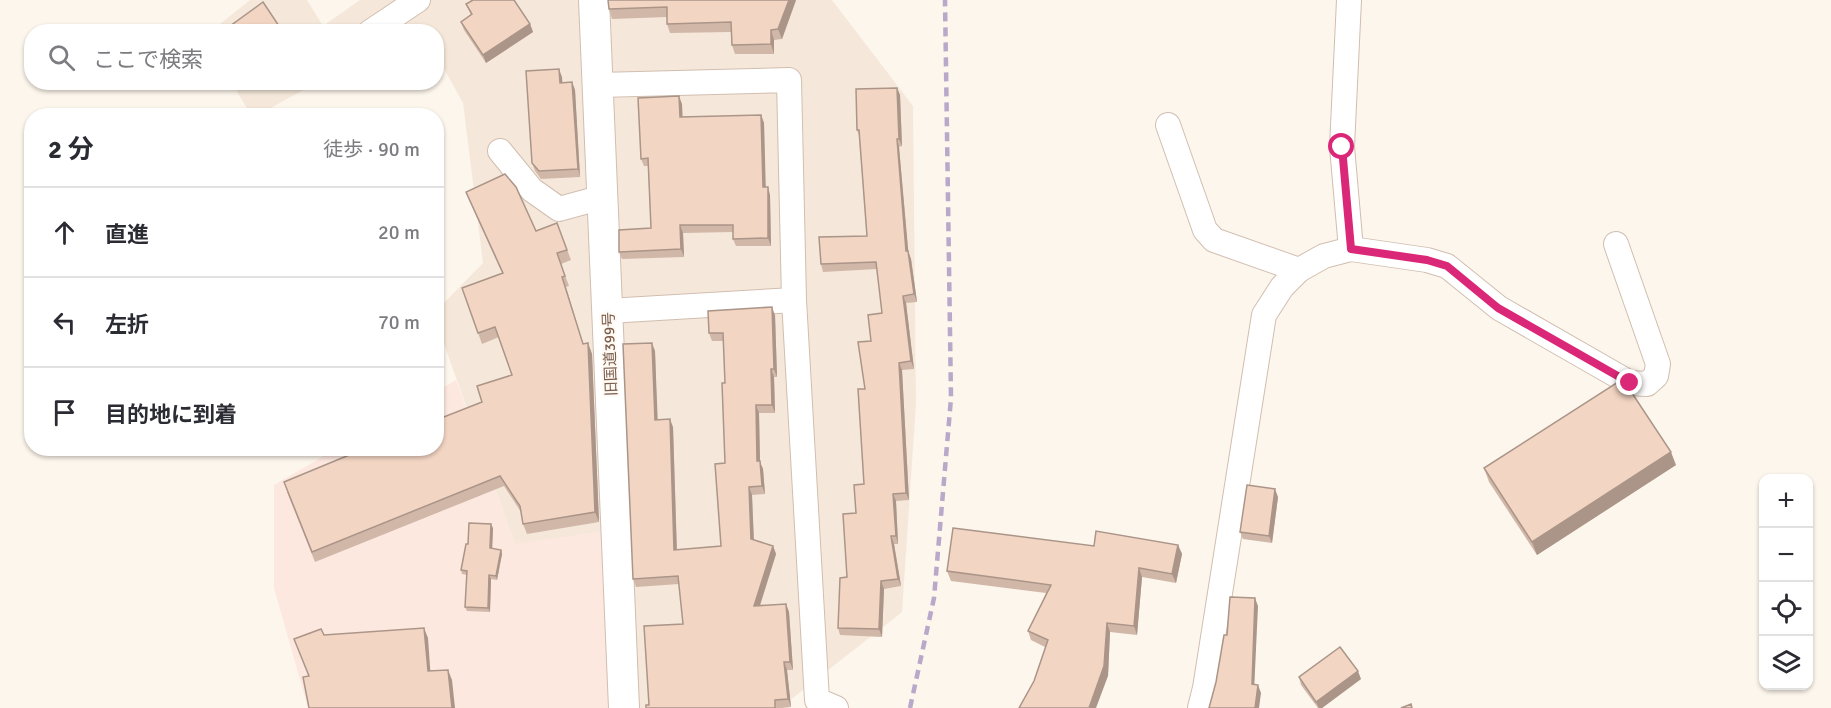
<!DOCTYPE html>
<html lang="ja">
<meta charset="utf-8">
<style>
:root{--surface:#fff;--page:#f7f7f7;--text:#2b2b33;--muted:#7c7c81;--line:#e1e1e2}
body{margin:0;font-family:Signika,"Noto Sans JP",sans-serif;background:var(--page);color:var(--text)}
.controls{position:absolute;right:18px;bottom:18px;display:grid;overflow:hidden;border-radius:12px;box-shadow:0 2px 4px #0004}
.controls button{width:54px;height:54px;display:grid;place-items:center;padding:0;border:0;border-bottom:2px solid var(--line);background:var(--surface);color:var(--text);font:30px sans-serif}
.stop{position:absolute;width:18px;height:18px;margin:-14px;border:4px solid #db2777;border-radius:50%;background:#fff}
.stop.end{background:#db2777;border-color:#fff;box-shadow:0 2px 6px #0008}
.list{margin:0;padding:0;list-style:none}
h2{display:flex;justify-content:space-between;align-items:center;height:78px;margin:0;padding:0 24px;font-size:26px}
h2 small{font-size:20px;font-weight:400;color:var(--muted)}
.list li{display:grid;grid-template-columns:39px 1fr auto;gap:18px;align-items:center;box-sizing:border-box;height:90px;padding:0 24px;border-top:2px solid var(--line)}
.list b{display:block;font-size:22px;white-space:nowrap}
.list em{font-size:20px;font-style:normal;color:var(--muted)}
.icon{flex:none;width:33px;height:33px;fill:none;stroke:currentColor;stroke-width:2;stroke-linecap:round;stroke-linejoin:round}
.map{position:relative;flex:none;width:1831px;height:708px;overflow:hidden}
.search{position:absolute;background:var(--surface);box-shadow:0 2px 4px #0004;left:24px;top:24px;width:420px;height:66px;display:flex;align-items:center;gap:15px;box-sizing:border-box;padding:0 21px;border-radius:24px;color:var(--muted);font-size:22px}
.panel{position:absolute;background:var(--surface);box-shadow:0 2px 4px #0004;left:24px;top:108px;width:420px;height:348px;border-radius:24px}
.map>svg:first-child{display:block}
.residential{fill:#f5e8da}
.commercial{fill:#fde8e0}
.lines{fill:none;stroke-linecap:round;stroke-linejoin:round}
.minor-casing{stroke:#d1beb0;stroke-width:26}
.tertiary-casing{stroke:#d1beb0;stroke-width:32}
.minor{stroke:#fff;stroke-width:24}
.tertiary{stroke:#fff;stroke-width:30}
.rail{stroke:#b9a8c9;stroke-width:4.5;stroke-dasharray:9 6;stroke-linecap:butt}
.wall{fill:#d1b7a8}
.shaded-wall{fill:#aa9588}
.building{fill:#f3d5c3;stroke:#aa9588;stroke-width:1.5}
.route{stroke:#db2777;stroke-width:8}
.labels{text-anchor:middle;dominant-baseline:central;stroke-width:4.5;stroke-linejoin:round;paint-order:stroke}
.street-label{font-size:15px;fill:#7a5c4d;stroke:#fffaf3}
</style>
<div class="map">
<svg width="1831" height="708" viewBox="0 0 1831 708">
<rect width="100%" height="100%" fill="#fdf6ec"/>
<g class="residential">
<path d="M 250,0 L 307,0 L 323,26 L 360,0 L 832,0 L 913,106 L 916,403 L 902,612 L 780,708 L 637,708 L 599,532 L 515,545 L 437,324 L 437,310 L 483,263 L 463,103 L 437,56 L 436,32 L 423,31 L 420,26 L 409,32 L 210,32 Z"/>
<path d="M 232,83 L 316,83 L 256,116 L 251,115 Z"/>
</g>
<path class="commercial" d="M 456,380 L 515,544 L 599,532 L 634,657 L 637,708 L 308,708 L 274,588 L 274,485 L 336,449 L 436,448 L 437,391 Z"/>
<g class="lines">
<defs>
<g id="minor">
<path d="M 1349,0 L 1342,147 L 1351,249"/>
<path d="M 370,32 L 418,0"/>
<path d="M 599,85 L 789,80 L 794,300 L 817,700 L 836,708"/>
<path d="M 1168,125 L 1205,230 L 1214,240 L 1299,270"/>
<path d="M 500,151 L 532,190 L 559,209 L 603,197"/>
<path d="M 608,311 L 794,300"/>
<path d="M 1200,708 L 1205,688 L 1264,315 L 1282,287 L 1299,270 L 1324,256 L 1351,249 L 1427,260 L 1447,266 L 1499,308 L 1630,383 L 1647,384 L 1656,376 L 1658,364 L 1616,244"/>
</g>
<path id="tertiary" d="M 594,0 L 624,708"/>
</defs>
<use href="#minor" class="minor-casing"/>
<use href="#tertiary" class="tertiary-casing"/>
<use href="#minor" class="minor"/>
<use href="#tertiary" class="tertiary"/>
<path class="rail" d="M 910,708 L 934,598 L 951,398 L 945,0"/>
</g>
<g class="wall">
<path d="M 796,0 L 782,39 L 774,40 L 774,54 L 735,54 L 732,45 L 731,32 L 670,33 L 667,24 L 667,17 L 612,19 L 609,9 Z"/>
<path d="M 466,4 L 530,24 L 533,32 L 486,63 L 464,30 L 461,22 L 471,15 Z"/>
<path d="M 562,77 L 562,83 L 572,82 L 575,90 L 580,177 L 541,179 L 535,171 L 532,163 Z"/>
<path d="M 897,88 L 900,95 L 902,146 L 899,147 L 908,251 L 911,259 L 917,302 L 906,303 L 914,369 L 902,370 L 909,500 L 896,501 L 898,544 L 894,544 L 901,586 L 884,589 L 882,637 L 840,635 L 838,628 L 847,577 L 856,513 L 864,484 L 865,389 L 871,341 L 882,313 L 877,269 L 823,272 L 821,264 L 867,236 L 859,135 L 857,130 Z"/>
<path d="M 682,104 L 682,117 L 761,115 L 764,123 L 765,187 L 770,195 L 771,246 L 736,246 L 733,239 L 733,232 L 683,233 L 684,257 L 622,259 L 619,252 L 651,228 L 648,166 L 644,166 L 641,159 Z"/>
<path d="M 466,192 L 536,231 L 557,223 L 571,260 L 561,264 L 569,286 L 566,287 L 583,344 L 588,343 L 592,354 L 599,522 L 527,534 L 523,524 L 521,512 L 504,486 L 315,562 L 287,492 L 482,402 L 512,375 L 499,337 L 482,344 L 462,288 L 502,273 L 470,202 Z"/>
<path d="M 775,315 L 777,377 L 774,377 L 775,413 L 759,413 L 760,462 L 763,469 L 765,494 L 752,495 L 754,540 L 773,546 L 776,554 L 760,606 L 786,604 L 789,612 L 793,670 L 787,670 L 791,707 L 782,708 L 646,708 L 649,705 L 683,624 L 679,584 L 636,587 L 633,579 L 655,351 L 657,420 L 673,427 L 677,550 L 721,546 L 725,463 L 725,383 L 723,341 L 712,341 L 709,333 Z"/>
<path d="M 1676,465 L 1537,555 L 1489,482 L 1484,468 Z"/>
<path d="M 1278,497 L 1272,543 L 1243,539 L 1240,532 Z"/>
<path d="M 493,528 L 492,549 L 501,550 L 502,554 L 497,580 L 491,579 L 490,612 L 467,611 L 465,607 L 467,575 L 462,574 L 461,570 L 468,544 Z"/>
<path d="M 1178,545 L 1182,554 L 1176,583 L 1142,577 L 1137,635 L 1110,632 L 1108,676 L 1034,681 L 1045,647 L 1031,640 L 1028,631 L 1046,593 L 951,581 L 947,571 L 1094,546 Z"/>
<path d="M 1299,677 L 1361,679 L 1322,708 L 1318,708 L 1301,685 Z"/>
</g>
<g class="shaded-wall">
<path d="M 789,0 L 796,0 L 782,39 L 778,29 Z"/>
<path d="M 530,24 L 533,32 L 486,63 L 483,55 Z"/>
<path d="M 771,30 L 774,40 L 774,54 L 771,44 Z"/>
<path d="M 559,69 L 562,77 L 563,91 L 560,83 Z"/>
<path d="M 263,82 L 272,82 L 265,88 Z"/>
<path d="M 572,82 L 575,90 L 580,177 L 578,169 Z"/>
<path d="M 897,88 L 900,95 L 902,146 L 899,139 Z"/>
<path d="M 679,96 L 682,104 L 683,125 L 680,117 Z"/>
<path d="M 761,115 L 764,123 L 766,195 L 763,187 Z"/>
<path d="M 897,139 L 899,147 L 909,259 L 906,251 Z"/>
<path d="M 768,187 L 770,195 L 771,246 L 768,238 Z"/>
<path d="M 680,225 L 683,233 L 684,257 L 681,249 Z"/>
<path d="M 908,251 L 911,259 L 917,302 L 914,294 Z"/>
<path d="M 903,296 L 906,303 L 914,369 L 911,361 Z"/>
<path d="M 772,307 L 775,315 L 777,377 L 774,369 Z"/>
<path d="M 588,343 L 592,354 L 599,522 L 595,512 Z"/>
<path d="M 652,343 L 655,351 L 658,428 L 655,420 Z"/>
<path d="M 899,363 L 902,370 L 909,500 L 906,493 Z"/>
<path d="M 771,369 L 774,377 L 775,413 L 772,405 Z"/>
<path d="M 756,405 L 759,413 L 760,462 L 763,469 L 765,494 L 762,486 L 757,461 Z"/>
<path d="M 670,419 L 673,427 L 677,558 L 674,550 Z"/>
<path d="M 1671,452 L 1676,465 L 1537,555 L 1532,542 Z"/>
<path d="M 749,487 L 752,495 L 754,547 L 751,539 Z"/>
<path d="M 1275,489 L 1278,497 L 1272,543 L 1269,536 Z"/>
<path d="M 893,494 L 896,501 L 898,544 L 896,536 Z"/>
<path d="M 491,524 L 493,528 L 492,552 L 490,548 Z"/>
<path d="M 891,536 L 894,544 L 901,586 L 898,579 Z"/>
<path d="M 1178,545 L 1182,554 L 1176,583 L 1172,574 Z"/>
<path d="M 773,546 L 776,554 L 757,614 L 754,606 Z"/>
<path d="M 501,550 L 502,554 L 497,580 L 496,576 Z"/>
<path d="M 1139,568 L 1142,577 L 1137,635 L 1134,626 Z"/>
<path d="M 489,575 L 491,579 L 490,612 L 488,608 Z"/>
<path d="M 881,581 L 884,589 L 882,637 L 879,629 Z"/>
<path d="M 1255,598 L 1258,606 L 1254,692 L 1252,684 Z"/>
<path d="M 786,604 L 789,612 L 793,670 L 790,662 Z"/>
<path d="M 1107,623 L 1110,632 L 1108,676 L 1096,708 L 1089,708 Z"/>
<path d="M 424,628 L 428,638 L 431,681 L 428,671 Z"/>
<path d="M 784,662 L 787,670 L 791,707 L 788,699 Z"/>
<path d="M 448,670 L 452,680 L 455,708 L 452,708 Z"/>
<path d="M 1358,671 L 1361,679 L 1322,708 L 1319,708 L 1316,702 Z"/>
<path d="M 1258,685 L 1261,693 L 1259,708 L 1255,708 Z"/>
</g>
<g class="building">
<path d="M 473,0 L 514,0 L 530,24 L 483,55 L 461,22 L 472,14 L 466,4 Z"/>
<path d="M 608,0 L 789,0 L 778,29 L 771,30 L 771,44 L 732,45 L 731,22 L 667,24 L 667,7 L 609,9 Z"/>
<path d="M 263,2 L 283,32 L 228,32 L 226,29 Z"/>
<path d="M 559,69 L 560,83 L 572,82 L 578,169 L 539,171 L 532,163 L 526,71 Z"/>
<path d="M 897,88 L 899,139 L 897,139 L 906,251 L 908,251 L 914,294 L 903,296 L 911,361 L 899,363 L 906,493 L 893,494 L 896,536 L 891,536 L 898,579 L 881,581 L 879,629 L 838,628 L 840,578 L 847,577 L 843,514 L 856,513 L 854,485 L 864,484 L 858,389 L 865,389 L 858,342 L 871,341 L 868,315 L 882,313 L 876,262 L 821,264 L 819,237 L 867,236 L 859,130 L 857,130 L 856,89 Z"/>
<path d="M 679,96 L 680,117 L 761,115 L 763,187 L 768,187 L 768,238 L 733,239 L 733,225 L 680,225 L 681,249 L 619,252 L 619,230 L 651,228 L 648,158 L 641,159 L 638,98 Z"/>
<path d="M 505,174 L 516,187 L 536,231 L 557,223 L 567,250 L 557,253 L 565,276 L 562,277 L 583,344 L 588,343 L 595,512 L 523,524 L 520,506 L 500,476 L 312,552 L 284,482 L 366,448 L 436,448 L 436,420 L 482,402 L 477,386 L 512,375 L 495,327 L 478,333 L 462,288 L 503,273 L 466,192 Z"/>
<path d="M 772,307 L 774,369 L 771,369 L 772,405 L 756,405 L 757,461 L 760,461 L 762,486 L 749,487 L 751,539 L 773,546 L 754,606 L 786,604 L 790,662 L 784,662 L 788,699 L 775,700 L 775,708 L 646,708 L 646,705 L 649,705 L 644,626 L 683,624 L 678,576 L 633,579 L 623,344 L 652,343 L 655,420 L 670,419 L 674,550 L 721,546 L 715,464 L 725,463 L 722,383 L 725,383 L 723,333 L 709,333 L 708,311 Z"/>
<path d="M 1618,382 L 1626,384 L 1671,452 L 1532,542 L 1484,468 Z"/>
<path d="M 1247,485 L 1275,489 L 1269,536 L 1240,532 Z"/>
<path d="M 469,523 L 491,524 L 490,548 L 501,550 L 496,576 L 489,575 L 488,608 L 465,607 L 467,571 L 461,570 L 466,544 L 468,544 Z"/>
<path d="M 953,528 L 1094,546 L 1096,531 L 1178,545 L 1172,574 L 1139,568 L 1134,626 L 1107,623 L 1104,666 L 1089,708 L 1019,708 L 1034,681 L 1048,640 L 1028,631 L 1051,585 L 947,571 Z"/>
<path d="M 1230,597 L 1255,598 L 1252,684 L 1258,685 L 1255,708 L 1209,708 L 1216,682 L 1224,635 L 1227,635 Z"/>
<path d="M 424,628 L 428,671 L 448,670 L 452,708 L 309,708 L 303,677 L 309,676 L 294,639 L 321,629 L 324,635 Z"/>
<path d="M 1340,647 L 1358,671 L 1316,702 L 1299,677 Z"/>
<path d="M 1411,704 L 1412,708 L 1401,708 Z"/>
</g>
<g class="lines">
<path class="route" d="M 1342,147 L 1351,249 L 1427,260 L 1447,266 L 1498,308 L 1630,383"/>
</g>
<g class="labels">
<g class="street-label">
<text transform="translate(610 354) rotate(-92)">旧国道399号</text>
</g>
</g>
</svg>
<div class="controls">
<button>+</button>
<button>−</button>
<button><svg class="icon" aria-label="locate" viewBox="0 0 24 24"><circle cx="12" cy="12" r="6"/><path d="M12 2v4M12 18v4M2 12h4M18 12h4"/></svg></button>
<button><svg class="icon" aria-label="layers" viewBox="0 0 24 24"><path d="M12 4l9 5-9 5-9-5zM3 14l9 5 9-5"/></svg></button>
</div>
<div class="stop" style="left:1342px;top:147px"></div>
<div class="stop end" style="left:1630px;top:383px"></div>
<div class="search"><svg class="icon" aria-label="search" viewBox="0 0 24 24"><circle cx="10" cy="10" r="6"/><path d="M15 15l6 6"/></svg>ここで検索</div>
<section class="panel">
<h2>2 分<small>徒歩 · 90 m</small></h2>
<ul class="list">
<li><svg class="icon" aria-label="ahead" viewBox="0 0 24 24"><path d="M12 20V5M6 11l6-6 6 6"/></svg><div><b>直進</b></div><em>20 m</em></li>
<li><svg class="icon" aria-label="left" viewBox="0 0 24 24"><path d="M17 20v-9H6M10 6l-5 5 5 5"/></svg><div><b>左折</b></div><em>70 m</em></li>
<li><svg class="icon" aria-label="arrive" viewBox="0 0 24 24"><path d="M6 21V4h12l-3 4 3 4H6"/></svg><div><b>目的地に到着</b></div></li>
</ul>
</section>
</div>
